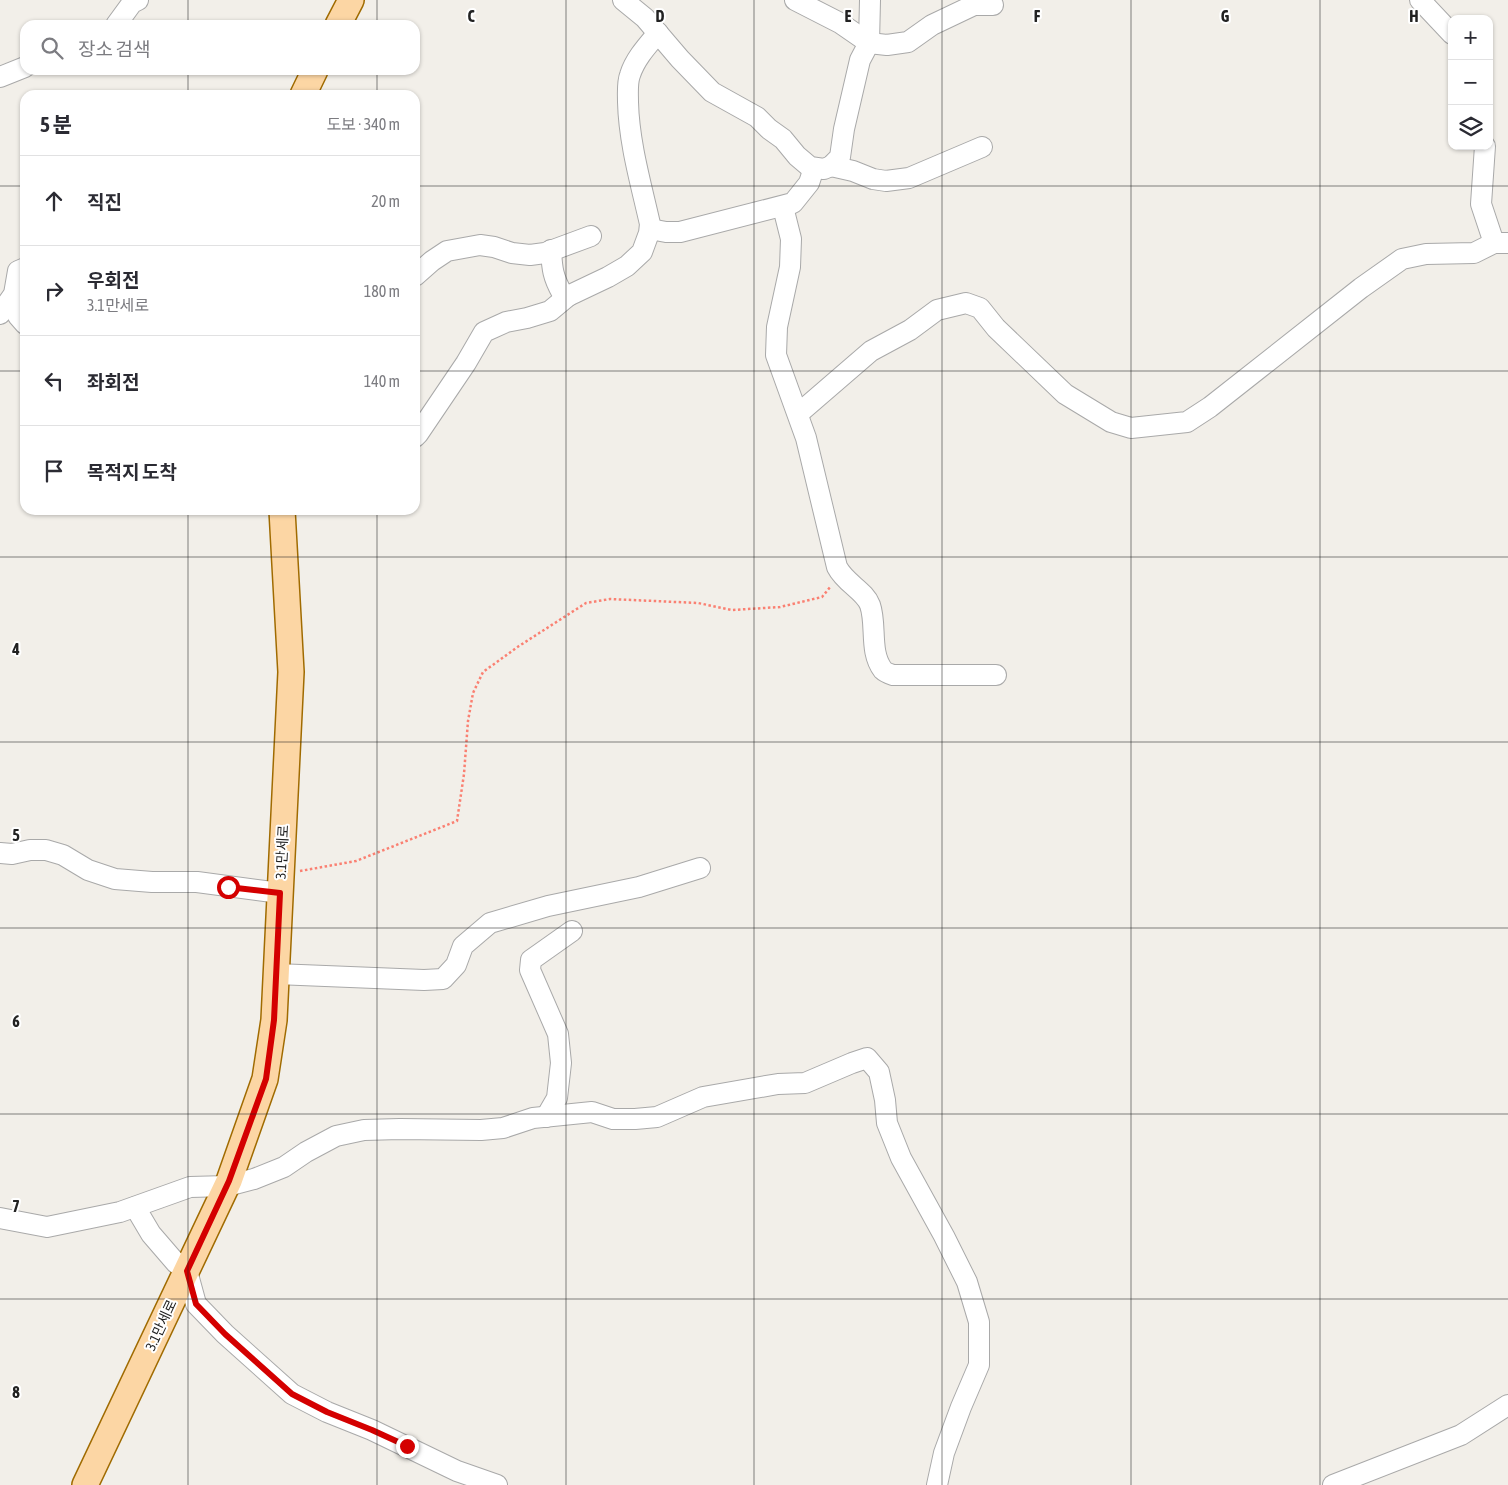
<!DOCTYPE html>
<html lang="ko">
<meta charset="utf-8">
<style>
:root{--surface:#fff;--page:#f7f7f7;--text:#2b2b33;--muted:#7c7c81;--line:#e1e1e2}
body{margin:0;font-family:"Asap Condensed","Noto Sans KR",sans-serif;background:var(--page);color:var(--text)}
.controls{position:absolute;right:15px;top:15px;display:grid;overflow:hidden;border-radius:10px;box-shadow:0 1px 4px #0004}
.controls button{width:45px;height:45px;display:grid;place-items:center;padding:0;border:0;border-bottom:1px solid var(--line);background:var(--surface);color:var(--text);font:25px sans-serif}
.stop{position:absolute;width:15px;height:15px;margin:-11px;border:4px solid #d40000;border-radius:50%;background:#fff}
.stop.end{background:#d40000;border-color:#fff;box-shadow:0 1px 5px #0008}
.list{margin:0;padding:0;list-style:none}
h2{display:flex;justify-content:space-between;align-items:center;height:65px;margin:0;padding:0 20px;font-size:21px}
h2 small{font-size:16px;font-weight:400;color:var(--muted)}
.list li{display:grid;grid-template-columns:32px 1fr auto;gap:15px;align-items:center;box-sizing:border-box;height:90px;padding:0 20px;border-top:1px solid var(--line)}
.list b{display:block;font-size:19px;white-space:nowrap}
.list p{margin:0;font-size:16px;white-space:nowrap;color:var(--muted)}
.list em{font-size:16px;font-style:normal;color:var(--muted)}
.icon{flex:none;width:28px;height:28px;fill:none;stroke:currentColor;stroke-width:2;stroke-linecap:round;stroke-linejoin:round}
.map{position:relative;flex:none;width:1508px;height:1485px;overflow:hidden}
.search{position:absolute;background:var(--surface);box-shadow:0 1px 4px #0004;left:20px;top:20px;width:400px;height:55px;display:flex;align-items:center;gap:12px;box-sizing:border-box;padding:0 18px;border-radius:15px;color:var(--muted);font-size:19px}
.panel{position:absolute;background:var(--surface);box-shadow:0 1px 4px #0004;left:20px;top:90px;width:400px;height:425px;border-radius:15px}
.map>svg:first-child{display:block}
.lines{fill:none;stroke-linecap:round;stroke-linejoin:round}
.minor-casing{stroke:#a9a9a9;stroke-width:22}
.major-casing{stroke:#a06b00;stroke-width:28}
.path{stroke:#fa8072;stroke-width:2.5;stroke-dasharray:2.5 2.5;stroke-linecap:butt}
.minor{stroke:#fff;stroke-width:20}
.major{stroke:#fcd6a4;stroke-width:25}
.route{stroke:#d40000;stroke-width:6}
.grid{fill:none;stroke:#222;stroke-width:1;stroke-opacity:0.55}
.labels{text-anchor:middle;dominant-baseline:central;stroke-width:4;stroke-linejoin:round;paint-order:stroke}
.street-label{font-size:14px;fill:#222;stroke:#fff}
.grid-label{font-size:16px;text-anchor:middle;font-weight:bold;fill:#222;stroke:#fff;stroke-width:4;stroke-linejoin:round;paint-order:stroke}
</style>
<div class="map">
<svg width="1508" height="1485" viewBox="0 0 1508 1485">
<rect width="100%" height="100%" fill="#f2efe9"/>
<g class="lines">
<defs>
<g id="minor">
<path d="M 623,0 L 645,18 L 680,59 L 712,92 L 757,117 L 769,129 L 783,139 L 797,156 L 810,167 L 824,169 L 831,166 L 840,157 L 844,129 L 860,60 L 869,43 L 870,0"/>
<path d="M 795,0 L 840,23 L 869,43 L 887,45 L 908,42 L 932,25 L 974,5 L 993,5"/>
<path d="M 1420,0 L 1452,34"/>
<path d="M 116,25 L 132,3 L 138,0"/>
<path d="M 0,77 L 25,67"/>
<path d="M 1485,146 L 1481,204 L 1494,243"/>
<path d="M 831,166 L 853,171 L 873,179 L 886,181 L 909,178 L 982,147"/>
<path d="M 783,207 L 791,239 L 790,267 L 777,327 L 776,355 L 806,438 L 837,567 C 845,583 865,591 870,605 C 877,625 869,652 883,670 C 885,672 890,674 893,675 L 996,675"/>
<path d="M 650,229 L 666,232 L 680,232 L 793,203 L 809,183 L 814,168"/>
<path d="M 551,250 C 552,269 553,277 562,293 L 568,296"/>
<path d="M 415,276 L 432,261 L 447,251 L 480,245 L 494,247 L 512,253 L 530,255 L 545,253 L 591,236"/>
<path d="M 14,294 L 18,316 L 25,324"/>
<path d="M 0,314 L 14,294 L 18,271 L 25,268"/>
<path d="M 798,414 L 871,351 L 910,330 L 937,310 L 966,303 L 980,308 L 996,328 L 1065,394 L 1111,422 L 1131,428 L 1187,422 L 1210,407 L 1361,288 L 1402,259 L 1426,254 L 1474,253 L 1494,243 L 1508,243"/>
<path d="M 415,437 L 418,434 L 466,363 L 484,332 L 506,322 L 527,318 L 550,311 L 568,296 L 608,277 L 627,266 L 642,252 L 649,233 L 650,224 C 641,184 629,143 628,102 C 628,93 627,83 630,75 C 635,59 647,46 658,33"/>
<path d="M 0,853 L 12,854 L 30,850 L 46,850 L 63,855 L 88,870 L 115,879 L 152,882 L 197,882 L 280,893"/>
<path d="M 276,974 L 424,980 L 443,979 L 456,965 L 463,946 L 490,923 L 548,906 L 639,887 L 700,868"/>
<path d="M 546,1117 L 557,1098 L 561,1063 L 558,1034 L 530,970 L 531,960 L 572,931"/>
<path d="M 135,1207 L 151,1234 L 176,1263 L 187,1271 L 196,1304 L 225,1334 L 292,1394 L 327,1412 L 372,1430 L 457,1471 L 497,1485"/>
<path d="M 0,1218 L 47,1227 L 120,1212 L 190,1187 L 227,1186 L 254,1179 L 284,1167 L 306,1152 L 336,1136 L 364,1130 L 400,1129 L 481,1130 L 503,1128 L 533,1118 L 592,1112 L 613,1119 L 635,1119 L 657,1117 L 703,1097 L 778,1084 L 805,1083 L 852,1063 L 867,1058 L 879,1072 L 885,1100 L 887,1123 L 901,1158 L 944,1236 L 967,1282 L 979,1322 L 979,1365 L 961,1407 L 944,1453 L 937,1485"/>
<path d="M 1333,1485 L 1461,1435 L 1508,1405"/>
</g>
<g id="major">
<path d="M 338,25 L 351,0"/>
<path d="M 303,95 L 315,70"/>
<path d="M 85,1485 L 229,1181 L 265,1079 L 274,1020 L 291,672 L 282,510"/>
</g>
</defs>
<use href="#minor" class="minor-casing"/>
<use href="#major" class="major-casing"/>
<path class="path" d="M 300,871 L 356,861 L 457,821 L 464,774 L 468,721 L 473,693 L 483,672 L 519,646 L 586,603 L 610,599 L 698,603 L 732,610 L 780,607 L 822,597 L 831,586"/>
<use href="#minor" class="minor"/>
<use href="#major" class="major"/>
</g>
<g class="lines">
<path class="route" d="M 228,887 L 280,893 L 274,1020 L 266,1079 L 229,1181 L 187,1271 L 196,1304 L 225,1334 L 292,1394 L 327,1412 L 372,1430 L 407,1446"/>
</g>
<path class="grid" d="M 188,0 L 188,25M 377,0 L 377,25M 566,0 L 566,1485M 754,0 L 754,1485M 942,0 L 942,1485M 1131,0 L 1131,1485M 1320,0 L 1320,1485M 188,70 L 188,95M 377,70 L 377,95M 0,186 L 25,186M 415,186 L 1508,186M 0,371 L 25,371M 415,371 L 1508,371M 188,510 L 188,1485M 377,510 L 377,1485M 0,557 L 1508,557M 0,742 L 1508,742M 0,928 L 1508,928M 0,1114 L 1508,1114M 0,1299 L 1508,1299"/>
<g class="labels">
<g class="street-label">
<text transform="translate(282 852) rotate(-87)">3.1만세로</text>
<text transform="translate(161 1325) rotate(-65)">3.1만세로</text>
</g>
</g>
<g class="grid-label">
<text x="471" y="22">C</text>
<text x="660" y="22">D</text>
<text x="848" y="22">E</text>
<text x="1037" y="22">F</text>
<text x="1225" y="22">G</text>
<text x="1414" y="22">H</text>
<text x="16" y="655">4</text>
<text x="16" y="841">5</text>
<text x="16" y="1027">6</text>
<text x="16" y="1212">7</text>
<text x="16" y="1398">8</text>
</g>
</svg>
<div class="controls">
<button>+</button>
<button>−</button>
<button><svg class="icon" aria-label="layers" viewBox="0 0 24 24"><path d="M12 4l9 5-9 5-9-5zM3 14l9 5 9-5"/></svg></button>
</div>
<div class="stop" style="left:228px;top:887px"></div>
<div class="stop end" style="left:407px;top:1446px"></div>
<div class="search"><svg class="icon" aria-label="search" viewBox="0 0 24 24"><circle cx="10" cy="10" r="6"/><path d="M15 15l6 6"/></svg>장소 검색</div>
<section class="panel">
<h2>5 분<small>도보 · 340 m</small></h2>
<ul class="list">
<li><svg class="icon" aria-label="ahead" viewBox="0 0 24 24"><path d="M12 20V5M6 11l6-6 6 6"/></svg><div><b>직진</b></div><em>20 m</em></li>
<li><svg class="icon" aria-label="right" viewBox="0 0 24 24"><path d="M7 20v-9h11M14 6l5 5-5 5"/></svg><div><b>우회전</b><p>3.1만세로</p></div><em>180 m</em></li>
<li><svg class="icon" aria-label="left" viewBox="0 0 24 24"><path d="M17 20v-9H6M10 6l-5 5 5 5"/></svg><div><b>좌회전</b></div><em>140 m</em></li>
<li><svg class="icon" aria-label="arrive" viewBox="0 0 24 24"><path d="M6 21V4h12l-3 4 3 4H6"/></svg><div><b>목적지 도착</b></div></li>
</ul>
</section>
</div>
